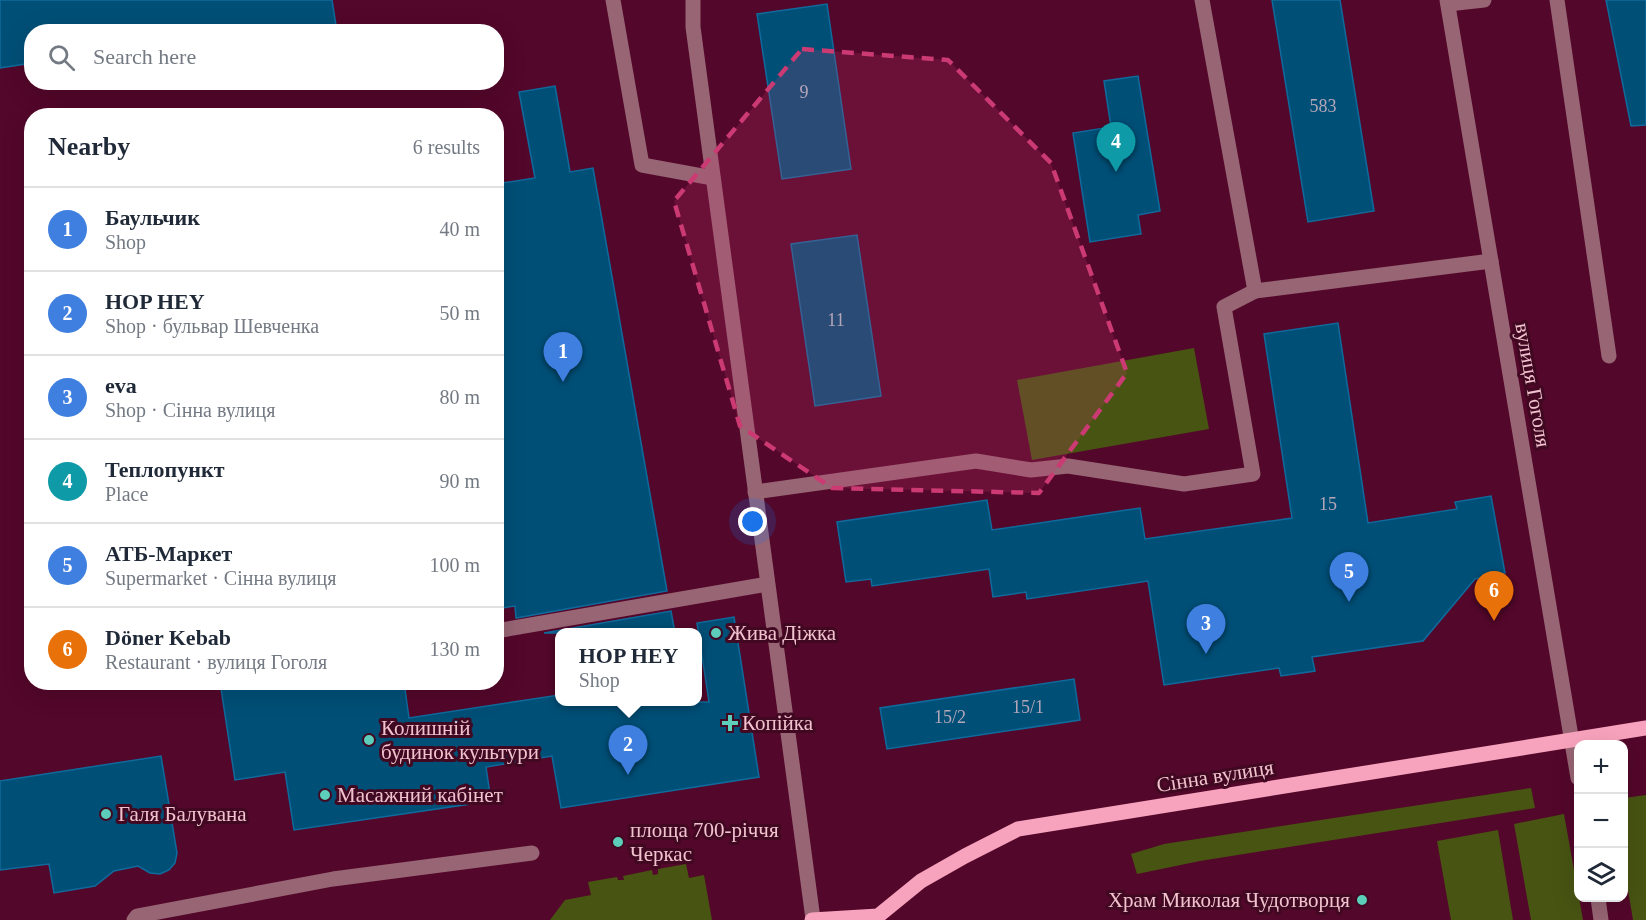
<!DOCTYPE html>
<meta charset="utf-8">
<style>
:root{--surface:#fff;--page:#f2f2f3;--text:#1f2937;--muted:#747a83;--line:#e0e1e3;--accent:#3a7372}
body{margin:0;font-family:"Times New Roman",serif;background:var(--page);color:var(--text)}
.controls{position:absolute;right:18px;bottom:18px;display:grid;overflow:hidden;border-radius:12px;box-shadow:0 6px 24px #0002}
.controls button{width:54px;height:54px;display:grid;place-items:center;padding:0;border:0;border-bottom:2px solid var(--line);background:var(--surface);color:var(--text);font:30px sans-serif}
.you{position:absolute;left:753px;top:522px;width:21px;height:21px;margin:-15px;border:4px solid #fff;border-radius:50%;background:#1a73e8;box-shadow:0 0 0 9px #1a73e833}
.badge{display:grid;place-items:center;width:39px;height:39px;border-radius:50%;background:var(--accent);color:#fff;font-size:20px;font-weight:700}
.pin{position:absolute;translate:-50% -50px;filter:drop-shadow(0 2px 3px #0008)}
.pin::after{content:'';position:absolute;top:32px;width:21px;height:18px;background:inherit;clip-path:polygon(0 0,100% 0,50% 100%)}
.popup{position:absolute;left:555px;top:628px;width:147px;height:78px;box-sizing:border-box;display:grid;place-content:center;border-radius:12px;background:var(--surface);filter:drop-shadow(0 2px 4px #0005);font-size:20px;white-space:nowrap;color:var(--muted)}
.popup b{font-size:22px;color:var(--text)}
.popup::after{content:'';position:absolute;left:50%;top:100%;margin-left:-12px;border:12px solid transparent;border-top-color:var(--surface)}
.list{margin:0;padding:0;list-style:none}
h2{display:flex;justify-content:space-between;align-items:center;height:78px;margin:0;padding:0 24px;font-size:26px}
h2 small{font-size:20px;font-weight:400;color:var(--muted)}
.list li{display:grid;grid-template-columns:39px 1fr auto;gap:18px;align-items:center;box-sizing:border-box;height:84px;padding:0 24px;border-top:2px solid var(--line)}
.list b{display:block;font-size:22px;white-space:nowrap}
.list p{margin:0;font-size:20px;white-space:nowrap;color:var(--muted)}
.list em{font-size:20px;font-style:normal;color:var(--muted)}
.icon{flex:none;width:33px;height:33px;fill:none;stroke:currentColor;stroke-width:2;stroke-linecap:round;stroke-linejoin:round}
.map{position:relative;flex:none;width:1646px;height:920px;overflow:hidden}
.search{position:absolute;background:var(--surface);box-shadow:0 6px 24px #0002;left:24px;top:24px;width:480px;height:66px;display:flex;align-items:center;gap:15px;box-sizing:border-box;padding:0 21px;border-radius:24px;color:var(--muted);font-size:22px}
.panel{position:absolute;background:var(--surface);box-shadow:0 6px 24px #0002;left:24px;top:108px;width:480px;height:582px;border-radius:24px}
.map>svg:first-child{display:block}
.green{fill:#485412}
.building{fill:#004f77;stroke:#106b9c;stroke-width:1.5}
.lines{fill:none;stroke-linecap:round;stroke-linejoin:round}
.minor{stroke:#986574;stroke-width:15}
.major{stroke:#f8a3bd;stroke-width:15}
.marked{fill:#cb3a72;fill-opacity:0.2;stroke:#cb3a72;stroke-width:4.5;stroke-dasharray:12 8;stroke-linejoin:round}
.poi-dot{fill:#5cceba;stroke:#410821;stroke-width:2}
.labels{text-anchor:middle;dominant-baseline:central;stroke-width:6;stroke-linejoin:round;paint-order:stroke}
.number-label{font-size:18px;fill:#b5a6b9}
.street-label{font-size:21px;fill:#f1c3cf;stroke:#410821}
.poi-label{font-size:21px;fill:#f1c3cf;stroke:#410821;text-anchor:start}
</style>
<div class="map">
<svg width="1646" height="920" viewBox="0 0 1646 920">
<rect width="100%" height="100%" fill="#53072a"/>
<g class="green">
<path d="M 1194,348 L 1209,429 L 1032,460 L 1017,380 Z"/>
<path d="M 1531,788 L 1535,808 L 1200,861 L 1137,874 L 1131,854 L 1164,844 Z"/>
<path d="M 1646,795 L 1646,920 L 1633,920 L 1624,867 L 1624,798 Z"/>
<path d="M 1564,814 L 1583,920 L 1531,920 L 1514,824 Z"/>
<path d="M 1498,830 L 1513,920 L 1451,920 L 1437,841 Z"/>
<path d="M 686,864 L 689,878 L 704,875 L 712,920 L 550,920 L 565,900 L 591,895 L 588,882 L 617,877 L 618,880 L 624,880 L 623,876 L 652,870 L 653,875 L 658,874 L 658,869 Z"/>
</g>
<g class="building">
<path d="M 0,0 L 332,0 L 337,32 L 32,32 L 32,63 L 0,68 Z"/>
<path d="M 1272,0 L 1340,0 L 1374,211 L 1308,222 Z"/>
<path d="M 1606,0 L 1646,0 L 1646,125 L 1631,126 Z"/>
<path d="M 827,4 L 851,169 L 782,179 L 757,14 Z"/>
<path d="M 1138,76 L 1160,211 L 1138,215 L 1141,234 L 1090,242 L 1073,133 L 1111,127 L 1104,81 Z"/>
<path d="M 555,86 L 570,172 L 593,168 L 667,591 L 516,618 L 515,606 L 496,609 L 496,184 L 535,178 L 519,92 Z"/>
<path d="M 857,235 L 881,396 L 815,406 L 791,244 Z"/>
<path d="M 1338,323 L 1368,523 L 1457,509 L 1455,502 L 1491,496 L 1505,573 L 1475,579 L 1423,641 L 1312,657 L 1315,671 L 1281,676 L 1279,668 L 1164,685 L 1148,581 L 1027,599 L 1026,592 L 993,597 L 989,569 L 872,586 L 871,579 L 846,582 L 837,522 L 987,500 L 992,530 L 1140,508 L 1145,539 L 1292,518 L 1264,334 Z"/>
<path d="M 671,611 L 675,633 L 544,633 Z"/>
<path d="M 734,617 L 759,777 L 561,808 L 552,756 L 486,767 L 491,801 L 294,830 L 285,772 L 235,780 L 220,682 L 404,682 L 409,718 L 559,695 L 559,702 L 709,702 L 697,623 Z"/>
<path d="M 1074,679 L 1080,720 L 887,749 L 880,708 Z"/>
<path d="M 161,756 L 177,853 L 175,863 L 169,870 L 160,874 L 150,873 L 138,866 L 114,871 L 95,886 L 54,893 L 49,864 L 0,870 L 0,781 Z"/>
</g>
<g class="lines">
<g class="minor">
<path d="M 613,0 L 642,165 L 713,178"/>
<path d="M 693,0 L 693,27 L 813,919"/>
<path d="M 1202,0 L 1255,291 L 1491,261"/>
<path d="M 1447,0 L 1578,778"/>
<path d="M 1557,0 L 1609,356"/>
<path d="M 1448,4 L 1484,0"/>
<path d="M 755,492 L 976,461 L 1031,470 L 1068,466 L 1184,484 L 1253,474 L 1224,307 L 1255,291"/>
<path d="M 496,631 L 767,584"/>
<path d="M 1598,898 L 1601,920"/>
<path d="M 134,920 L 137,916 L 333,879 L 532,853"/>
</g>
<path class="major" d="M 812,920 L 878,916 L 921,881 L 965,856 L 1018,829 L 1646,728"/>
</g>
<path class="marked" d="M 802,49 L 948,60 L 1051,163 L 1127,373 L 1039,493 L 832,488 L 740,426 L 674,201 Z"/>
<g class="poi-dot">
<circle cx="716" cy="633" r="6"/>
<path d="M727 714h6v6h6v6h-6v6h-6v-6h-6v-6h6z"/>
<circle cx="369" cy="740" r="6"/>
<circle cx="325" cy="795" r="6"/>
<circle cx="106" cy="814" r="6"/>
<circle cx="618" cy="842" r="6"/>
<circle cx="1362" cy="900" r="6"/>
</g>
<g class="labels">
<g class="number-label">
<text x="804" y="92">9</text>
<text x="1323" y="106">583</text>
<text x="836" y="320">11</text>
<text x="1328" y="504">15</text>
<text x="1028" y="707">15/1</text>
<text x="950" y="717">15/2</text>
</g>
<g class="street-label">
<text transform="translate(1533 385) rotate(80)">вулиця Гоголя</text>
<text transform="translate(1215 776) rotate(-9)">Сінна вулиця</text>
</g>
<g class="poi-label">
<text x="728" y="633">Жива Діжка</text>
<text x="742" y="723">Копійка</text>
<text x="381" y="728">Колишній<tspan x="381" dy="24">будинок культури</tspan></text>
<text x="337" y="795">Масажний кабінет</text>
<text x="118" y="814">Галя Балувана</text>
<text x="630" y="830">площа 700-річчя<tspan x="630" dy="24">Черкас</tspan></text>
<text x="1350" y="900" text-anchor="end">Храм Миколая Чудотворця</text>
</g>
</g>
</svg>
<div class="controls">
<button>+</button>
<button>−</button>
<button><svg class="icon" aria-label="layers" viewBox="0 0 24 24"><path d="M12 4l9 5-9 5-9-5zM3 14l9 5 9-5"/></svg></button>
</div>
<div class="you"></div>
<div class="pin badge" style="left:563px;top:382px;background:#3f7fe0">1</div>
<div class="pin badge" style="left:628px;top:775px;background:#3f7fe0">2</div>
<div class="popup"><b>HOP HEY</b>Shop</div>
<div class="pin badge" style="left:1206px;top:654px;background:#3f7fe0">3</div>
<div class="pin badge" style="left:1116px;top:172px;background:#0f9aa8">4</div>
<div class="pin badge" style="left:1349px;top:602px;background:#3f7fe0">5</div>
<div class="pin badge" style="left:1494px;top:621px;background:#e8710a">6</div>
<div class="search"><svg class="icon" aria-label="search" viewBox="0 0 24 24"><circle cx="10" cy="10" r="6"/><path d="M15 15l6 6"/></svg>Search here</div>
<section class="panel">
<h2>Nearby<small>6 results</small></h2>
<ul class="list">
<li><span class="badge" style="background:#3f7fe0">1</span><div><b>Баульчик</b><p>Shop</p></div><em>40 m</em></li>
<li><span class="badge" style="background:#3f7fe0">2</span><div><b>HOP HEY</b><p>Shop · бульвар Шевченка</p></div><em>50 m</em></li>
<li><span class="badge" style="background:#3f7fe0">3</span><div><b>eva</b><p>Shop · Сінна вулиця</p></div><em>80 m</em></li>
<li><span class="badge" style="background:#0f9aa8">4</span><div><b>Теплопункт</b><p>Place</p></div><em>90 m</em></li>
<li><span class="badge" style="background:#3f7fe0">5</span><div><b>АТБ-Маркет</b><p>Supermarket · Сінна вулиця</p></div><em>100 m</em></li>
<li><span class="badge" style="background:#e8710a">6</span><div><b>Döner Kebab</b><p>Restaurant · вулиця Гоголя</p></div><em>130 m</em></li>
</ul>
</section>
</div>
